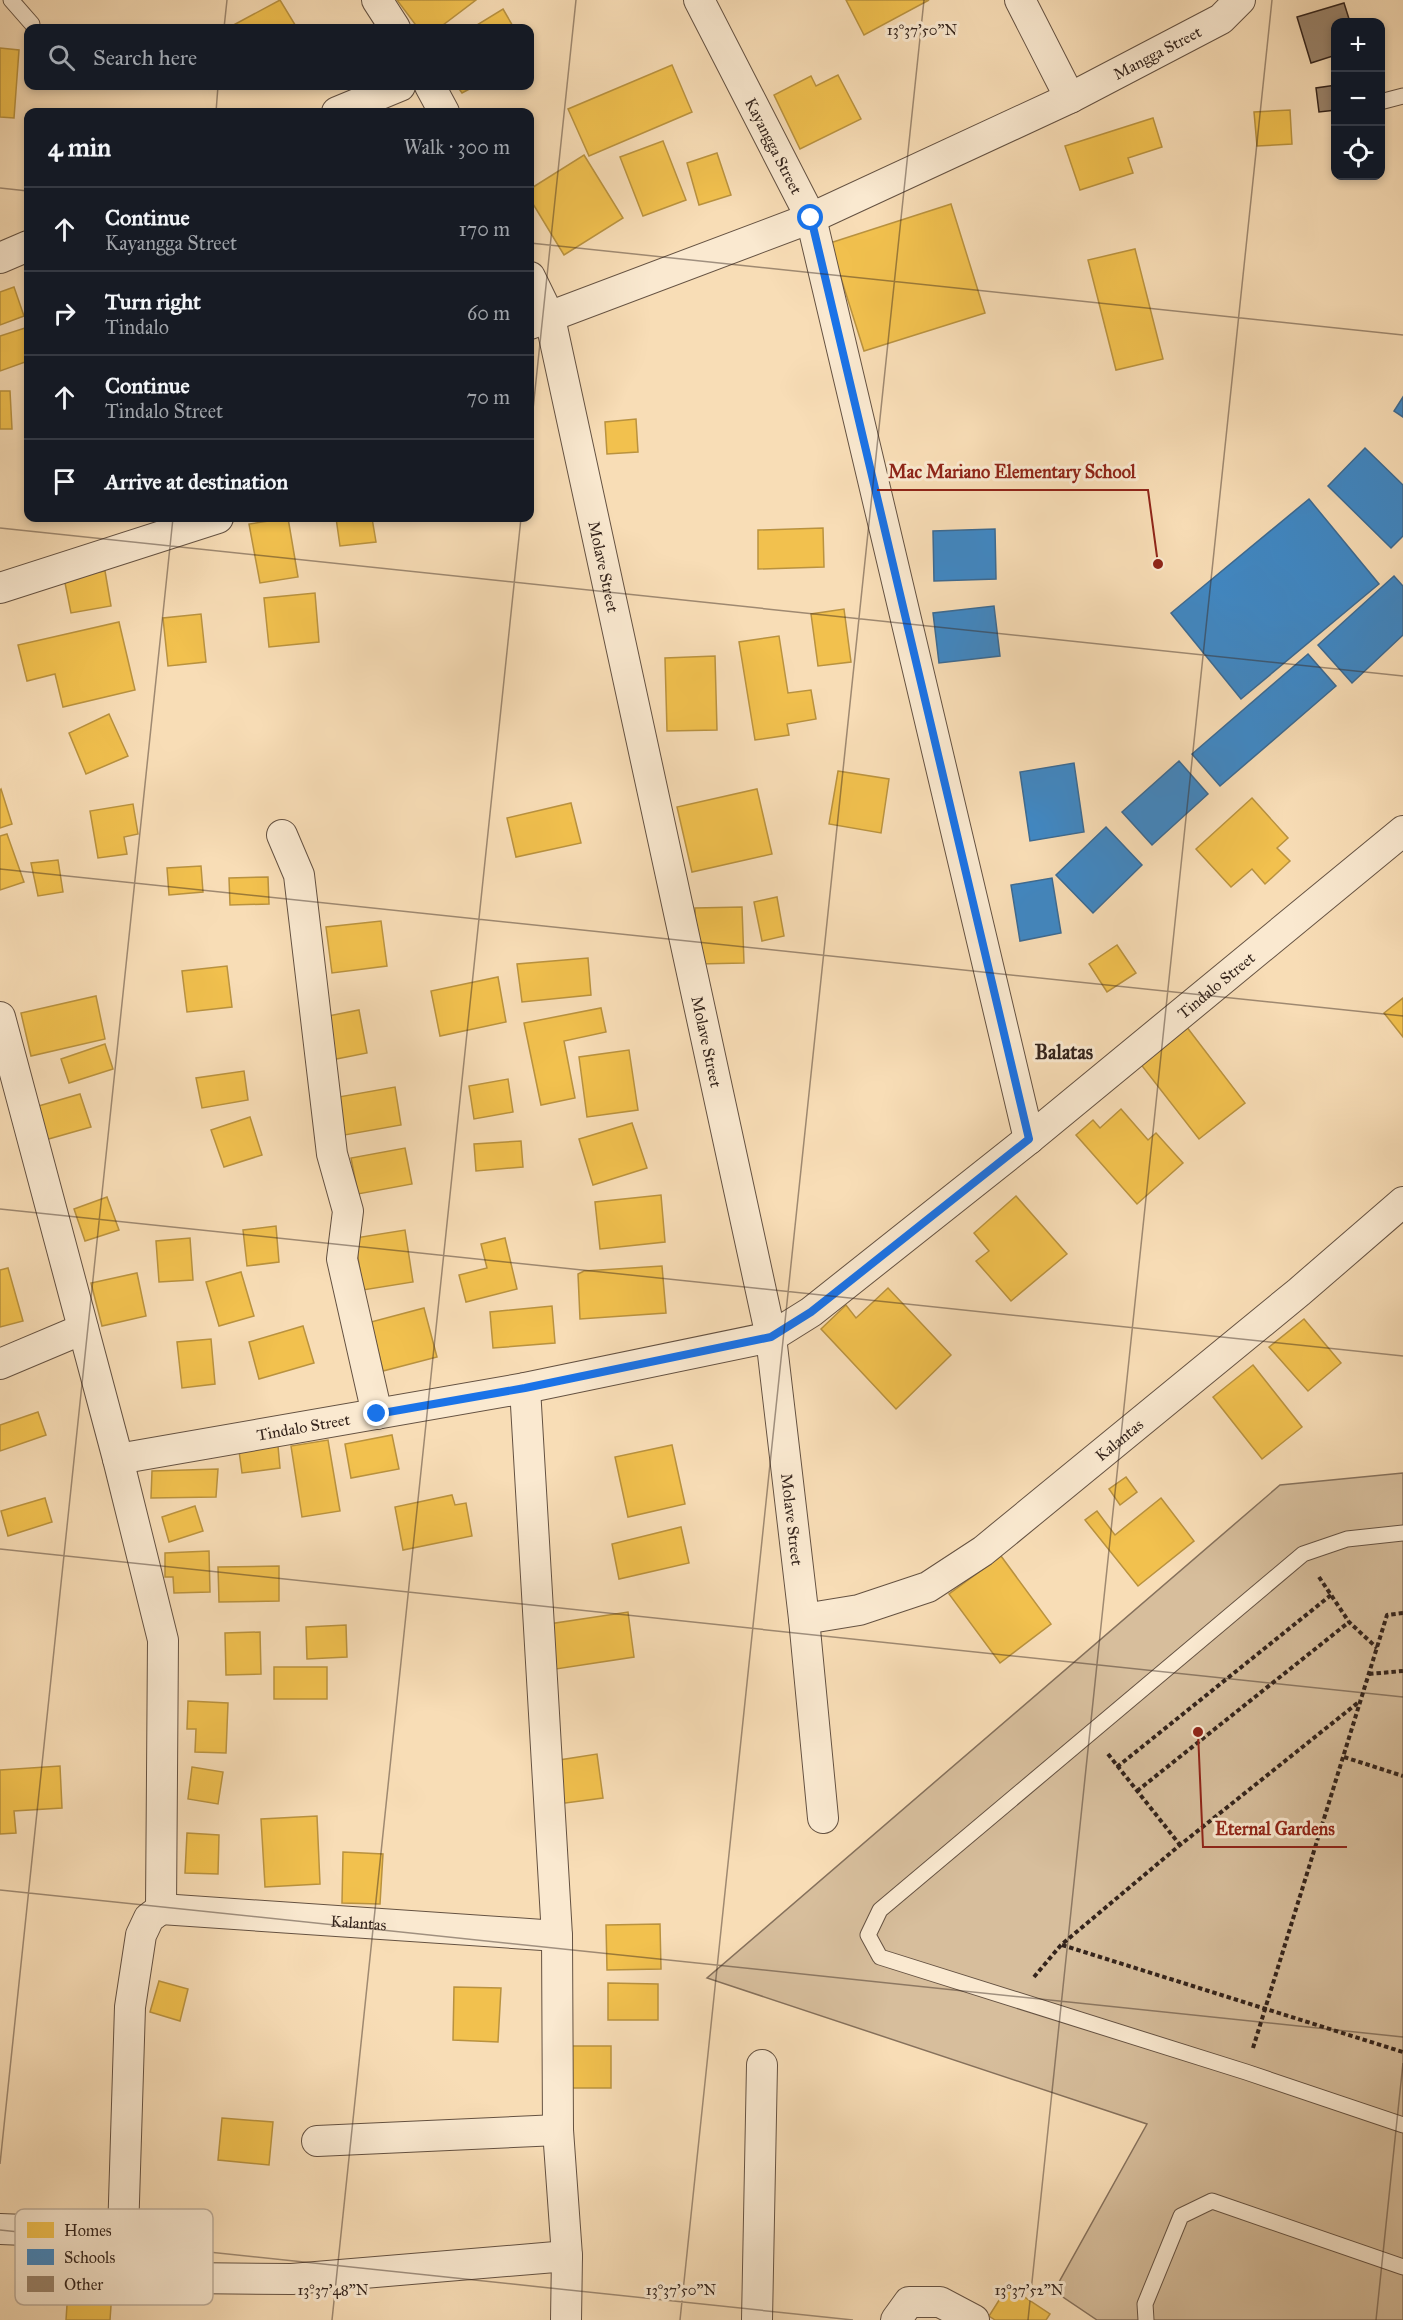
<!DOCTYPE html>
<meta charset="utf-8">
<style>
:root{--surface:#171b24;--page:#242831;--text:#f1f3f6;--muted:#9ea1a6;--line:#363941}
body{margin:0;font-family:"IM FELL Great Primer",serif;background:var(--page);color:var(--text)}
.controls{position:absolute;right:18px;top:18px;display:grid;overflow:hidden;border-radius:12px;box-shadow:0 3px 9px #0003}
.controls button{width:54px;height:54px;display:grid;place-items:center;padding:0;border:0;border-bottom:2px solid var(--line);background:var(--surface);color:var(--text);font:30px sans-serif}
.stop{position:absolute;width:18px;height:18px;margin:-14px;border:4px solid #1a73e8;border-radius:50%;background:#fff}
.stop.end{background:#1a73e8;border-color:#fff;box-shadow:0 2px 6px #0008}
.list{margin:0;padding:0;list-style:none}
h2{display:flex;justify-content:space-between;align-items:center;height:78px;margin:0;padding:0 24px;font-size:26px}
h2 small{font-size:20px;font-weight:400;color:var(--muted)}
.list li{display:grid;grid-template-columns:39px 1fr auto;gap:18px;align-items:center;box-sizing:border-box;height:84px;padding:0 24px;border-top:2px solid var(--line)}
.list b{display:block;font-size:22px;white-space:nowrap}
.list p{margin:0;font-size:20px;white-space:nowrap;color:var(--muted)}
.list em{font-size:20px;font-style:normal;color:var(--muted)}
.icon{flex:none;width:33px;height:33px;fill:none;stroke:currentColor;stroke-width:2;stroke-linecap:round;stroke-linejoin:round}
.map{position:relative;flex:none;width:1403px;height:2320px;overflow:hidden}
.search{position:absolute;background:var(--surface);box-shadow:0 3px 9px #0003;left:24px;top:24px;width:510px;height:66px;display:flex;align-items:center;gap:15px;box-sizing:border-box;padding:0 21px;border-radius:12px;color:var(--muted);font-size:22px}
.panel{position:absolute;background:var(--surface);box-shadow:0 3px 9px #0003;left:24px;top:108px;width:510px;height:414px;border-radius:12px}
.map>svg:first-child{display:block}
.green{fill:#d7be9c;stroke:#86715c;stroke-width:1.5}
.homes{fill:#f2c14e;stroke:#b9923f;stroke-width:1.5}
.schools{fill:#3f88c5;stroke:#3c6a92;stroke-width:1.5}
.building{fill:#9a846c;stroke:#34241c;stroke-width:1.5}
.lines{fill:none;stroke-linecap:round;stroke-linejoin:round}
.lane-casing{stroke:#655242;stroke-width:17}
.street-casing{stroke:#655242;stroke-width:32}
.path{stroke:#34241c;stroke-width:4;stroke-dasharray:4.5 3;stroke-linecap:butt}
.lane{stroke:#fae9d0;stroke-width:15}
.street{stroke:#fae9d0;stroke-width:30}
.route{stroke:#1a73e8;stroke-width:8}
.ticks{fill:none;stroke:#34241c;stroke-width:1.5;stroke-opacity:0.45}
.labels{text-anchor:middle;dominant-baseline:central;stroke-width:6;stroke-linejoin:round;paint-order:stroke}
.street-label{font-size:16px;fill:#34241c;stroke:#fae9d0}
.quarter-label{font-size:20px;font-weight:bold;fill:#34241c;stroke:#fae9d0}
.key{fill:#fae9d0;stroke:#bfae9a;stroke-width:1.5}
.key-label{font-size:16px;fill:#34241c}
.ticks-label{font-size:15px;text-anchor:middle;fill:#34241c;stroke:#fae9d0;stroke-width:6;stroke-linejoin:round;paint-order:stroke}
.leader{fill:none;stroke:#8f2418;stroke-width:2}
.callout-dot{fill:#8f2418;stroke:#fae9d0;stroke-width:2}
.callout-label{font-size:18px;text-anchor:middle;font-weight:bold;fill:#8f2418;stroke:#fae9d0;stroke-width:6;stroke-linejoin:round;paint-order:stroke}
</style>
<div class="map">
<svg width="1403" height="2320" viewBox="0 0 1403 2320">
<rect width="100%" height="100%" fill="#f8ddb6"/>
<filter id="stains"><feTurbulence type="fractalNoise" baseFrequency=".00333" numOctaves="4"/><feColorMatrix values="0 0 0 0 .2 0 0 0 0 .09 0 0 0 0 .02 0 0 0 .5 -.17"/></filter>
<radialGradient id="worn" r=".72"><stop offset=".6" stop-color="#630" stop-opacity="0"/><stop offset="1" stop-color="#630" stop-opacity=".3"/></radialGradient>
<path class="green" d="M 1403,1473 L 1403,2320 L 1097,2320 L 1054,2291 L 1147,2124 L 707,1978 L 1280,1485 Z"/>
<g class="homes">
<path d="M 280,0 L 297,28 L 228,28 Z"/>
<path d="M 397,0 L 476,0 L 439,28 L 418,28 Z"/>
<path d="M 846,0 L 929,0 L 864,35 Z"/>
<path d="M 503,9 L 514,28 L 472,28 Z"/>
<path d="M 0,48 L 19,50 L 14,118 L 0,117 Z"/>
<path d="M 672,65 L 692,112 L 589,156 L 568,109 Z"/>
<path d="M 838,75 L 861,119 L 800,149 L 774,95 L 811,76 L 816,86 Z"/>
<path d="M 457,86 L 475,86 L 462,93 Z"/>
<path d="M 1290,110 L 1292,144 L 1257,146 L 1254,112 Z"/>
<path d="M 1153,118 L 1162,147 L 1128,158 L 1133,173 L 1080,190 L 1065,146 Z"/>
<path d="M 663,141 L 686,200 L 643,216 L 620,157 Z"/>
<path d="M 717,153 L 731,195 L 699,205 L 687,163 Z"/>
<path d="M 584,155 L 623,218 L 564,255 L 530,199 L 530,189 Z"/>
<path d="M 951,204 L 985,313 L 864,351 L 830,243 Z"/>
<path d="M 1135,249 L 1163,359 L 1116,370 L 1088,260 Z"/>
<path d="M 14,287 L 24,316 L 0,325 L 0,292 Z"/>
<path d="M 28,327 L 28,361 L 0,371 L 0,336 Z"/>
<path d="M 0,391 L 10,391 L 12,429 L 0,429 Z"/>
<path d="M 636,419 L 638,452 L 607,454 L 605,422 Z"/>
<path d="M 288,518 L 298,577 L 260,583 L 249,524 Z"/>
<path d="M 336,518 L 372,518 L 376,542 L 340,546 Z"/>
<path d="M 823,528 L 824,567 L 758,569 L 758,530 Z"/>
<path d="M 105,571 L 111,606 L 71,613 L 64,578 Z"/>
<path d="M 315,593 L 319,642 L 269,647 L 264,598 Z"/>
<path d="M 844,609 L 851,662 L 818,666 L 811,614 Z"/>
<path d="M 201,614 L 206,662 L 168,666 L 163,618 Z"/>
<path d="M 119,622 L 135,690 L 63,707 L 55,674 L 27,681 L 18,645 Z"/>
<path d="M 779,636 L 788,693 L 811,690 L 816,719 L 787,724 L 789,735 L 755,740 L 739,642 Z"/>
<path d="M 715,656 L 717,730 L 667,731 L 665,658 Z"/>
<path d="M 109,714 L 128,756 L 86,774 L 69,733 Z"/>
<path d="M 838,771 L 889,779 L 881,833 L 829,824 Z"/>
<path d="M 1,789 L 12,824 L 0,828 L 0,790 Z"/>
<path d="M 757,789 L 772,854 L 692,872 L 677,807 Z"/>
<path d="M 1252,798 L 1288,838 L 1277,848 L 1290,861 L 1265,884 L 1252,869 L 1231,887 L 1196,849 Z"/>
<path d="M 571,803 L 581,843 L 516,857 L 507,818 Z"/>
<path d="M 133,804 L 138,834 L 124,837 L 127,854 L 98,858 L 90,811 Z"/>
<path d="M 7,834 L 24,882 L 0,890 L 0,836 Z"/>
<path d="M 58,860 L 63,892 L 38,896 L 31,863 Z"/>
<path d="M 201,866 L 203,892 L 169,895 L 167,868 Z"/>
<path d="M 268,877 L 269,904 L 230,905 L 229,878 Z"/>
<path d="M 777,897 L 784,936 L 762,941 L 754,902 Z"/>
<path d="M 742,907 L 744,963 L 697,964 L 695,908 Z"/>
<path d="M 381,921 L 387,966 L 332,973 L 326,927 Z"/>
<path d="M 1117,945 L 1136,973 L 1107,992 L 1089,964 Z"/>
<path d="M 588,958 L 591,995 L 522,1002 L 517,964 Z"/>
<path d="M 227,966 L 232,1007 L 187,1012 L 182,971 Z"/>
<path d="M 498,977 L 506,1022 L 440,1036 L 431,991 Z"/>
<path d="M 96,996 L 105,1039 L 31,1056 L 21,1013 Z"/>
<path d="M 1403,998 L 1403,1037 L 1384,1013 Z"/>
<path d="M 601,1008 L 606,1032 L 564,1041 L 575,1098 L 541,1105 L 524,1023 Z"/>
<path d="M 359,1010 L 367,1053 L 326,1061 L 318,1018 Z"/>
<path d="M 1186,1026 L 1245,1103 L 1199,1139 L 1139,1062 Z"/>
<path d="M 105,1044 L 113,1069 L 69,1083 L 61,1059 Z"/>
<path d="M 629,1050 L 638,1110 L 587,1117 L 579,1057 Z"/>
<path d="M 244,1071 L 248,1100 L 202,1108 L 196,1078 Z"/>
<path d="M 508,1079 L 513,1112 L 474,1119 L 469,1086 Z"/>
<path d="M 395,1087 L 401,1125 L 339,1136 L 333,1098 Z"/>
<path d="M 80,1094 L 91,1127 L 45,1140 L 35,1107 Z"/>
<path d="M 1121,1109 L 1148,1140 L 1156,1133 L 1183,1163 L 1137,1204 L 1076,1135 L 1093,1120 L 1100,1128 Z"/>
<path d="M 250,1117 L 262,1155 L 224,1167 L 211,1130 Z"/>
<path d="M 632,1123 L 647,1168 L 593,1185 L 579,1139 Z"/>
<path d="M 521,1141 L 523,1167 L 476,1171 L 474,1144 Z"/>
<path d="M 405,1148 L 412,1184 L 358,1194 L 351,1158 Z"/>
<path d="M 661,1195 L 665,1242 L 600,1249 L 595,1202 Z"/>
<path d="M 1016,1196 L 1067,1254 L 1011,1301 L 976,1261 L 989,1251 L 974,1233 Z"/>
<path d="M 107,1197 L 119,1230 L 85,1241 L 74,1209 Z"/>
<path d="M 276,1226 L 279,1262 L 247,1266 L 243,1230 Z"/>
<path d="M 405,1230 L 413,1282 L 363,1290 L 355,1238 Z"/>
<path d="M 190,1238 L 193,1280 L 159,1282 L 156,1241 Z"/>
<path d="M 505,1238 L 517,1289 L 466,1302 L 459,1275 L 487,1268 L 481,1244 Z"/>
<path d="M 662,1266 L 666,1313 L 580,1319 L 578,1274 L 584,1271 Z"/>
<path d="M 8,1268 L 23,1321 L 0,1327 L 0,1270 Z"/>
<path d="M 241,1272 L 254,1316 L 219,1326 L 206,1282 Z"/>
<path d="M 137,1273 L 146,1316 L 102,1326 L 91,1283 Z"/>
<path d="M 888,1288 L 951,1355 L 896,1409 L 821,1329 L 846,1305 L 856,1318 Z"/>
<path d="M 552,1306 L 555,1343 L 493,1348 L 490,1312 Z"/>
<path d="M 424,1308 L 437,1357 L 383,1371 L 371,1322 Z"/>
<path d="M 1304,1319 L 1341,1363 L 1308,1391 L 1269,1347 Z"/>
<path d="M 303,1326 L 314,1363 L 259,1379 L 249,1342 Z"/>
<path d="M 211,1339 L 215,1384 L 182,1388 L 177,1342 Z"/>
<path d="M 1253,1365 L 1302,1427 L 1262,1459 L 1213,1397 Z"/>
<path d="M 38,1412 L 46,1435 L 0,1451 L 0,1425 Z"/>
<path d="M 392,1435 L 399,1469 L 351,1478 L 345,1444 Z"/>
<path d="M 328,1440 L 340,1511 L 302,1517 L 291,1446 Z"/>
<path d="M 672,1445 L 685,1504 L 628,1517 L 615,1457 Z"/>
<path d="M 278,1446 L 280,1468 L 242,1473 L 239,1451 Z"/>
<path d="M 218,1469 L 216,1497 L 151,1498 L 152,1471 Z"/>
<path d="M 1126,1477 L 1137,1492 L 1120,1505 L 1109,1489 Z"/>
<path d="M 452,1495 L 455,1505 L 466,1503 L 472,1536 L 403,1550 L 395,1507 Z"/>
<path d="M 45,1498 L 52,1522 L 8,1536 L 1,1511 Z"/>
<path d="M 1161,1498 L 1194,1541 L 1138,1586 L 1085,1520 L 1097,1511 L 1115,1535 Z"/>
<path d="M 195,1506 L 203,1531 L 169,1542 L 162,1517 Z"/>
<path d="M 681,1527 L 689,1563 L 619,1579 L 612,1544 Z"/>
<path d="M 209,1551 L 210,1592 L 174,1593 L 173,1577 L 165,1577 L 165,1553 Z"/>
<path d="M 1001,1556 L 1051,1624 L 1000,1663 L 949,1594 Z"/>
<path d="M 279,1566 L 279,1601 L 219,1602 L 218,1567 Z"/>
<path d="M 628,1612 L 634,1657 L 556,1669 L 549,1624 Z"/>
<path d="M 346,1625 L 347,1657 L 307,1659 L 306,1627 Z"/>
<path d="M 260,1632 L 261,1674 L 226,1675 L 225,1633 Z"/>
<rect x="274" y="1667" width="53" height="32"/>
<path d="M 188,1701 L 228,1703 L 226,1753 L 195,1752 L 196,1729 L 187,1729 Z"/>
<path d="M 597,1754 L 603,1798 L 558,1804 L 553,1761 Z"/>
<path d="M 60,1766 L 62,1808 L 14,1811 L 16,1833 L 0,1834 L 0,1770 Z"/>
<path d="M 192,1767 L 223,1772 L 218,1804 L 188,1799 Z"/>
<path d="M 317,1816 L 320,1884 L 265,1887 L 261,1819 Z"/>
<path d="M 187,1833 L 219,1835 L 218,1874 L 185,1873 Z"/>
<path d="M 343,1852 L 383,1854 L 380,1904 L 342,1903 Z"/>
<path d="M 660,1924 L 661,1969 L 607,1970 L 606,1925 Z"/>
<path d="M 159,1981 L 188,1989 L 180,2021 L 150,2012 Z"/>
<path d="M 608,1983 L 658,1984 L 658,2020 L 608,2020 Z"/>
<path d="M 454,1987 L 501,1988 L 498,2042 L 453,2040 Z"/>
<rect x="570" y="2046" width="41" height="42"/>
<path d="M 222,2118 L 273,2122 L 269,2165 L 218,2160 Z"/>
<path d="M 69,2274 L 113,2277 L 110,2320 L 66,2320 Z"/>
<path d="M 1008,2286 L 1050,2314 L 1046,2320 L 995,2320 L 989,2316 Z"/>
</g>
<g class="schools">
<path d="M 1403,397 L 1403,417 L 1394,411 Z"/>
<path d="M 1365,448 L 1403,485 L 1403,536 L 1391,548 L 1328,486 Z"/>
<path d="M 1309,499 L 1379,584 L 1241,699 L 1171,613 Z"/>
<path d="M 995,529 L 996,579 L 934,581 L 933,531 Z"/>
<path d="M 1394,576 L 1403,586 L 1403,635 L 1352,683 L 1318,645 Z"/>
<path d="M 994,606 L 1000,656 L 939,663 L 933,613 Z"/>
<path d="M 1308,654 L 1336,686 L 1220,786 L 1192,754 Z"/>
<path d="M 1179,761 L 1208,794 L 1152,845 L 1122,812 Z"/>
<path d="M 1074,763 L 1084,832 L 1030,841 L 1020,772 Z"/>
<path d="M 1106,827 L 1142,865 L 1093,913 L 1056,875 Z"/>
<path d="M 1052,878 L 1061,933 L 1020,941 L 1011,885 Z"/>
</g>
<g class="building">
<path d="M 1344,3 L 1350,22 L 1336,22 L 1336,55 L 1311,63 L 1297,17 Z"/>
<path d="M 1336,85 L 1336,110 L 1319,112 L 1316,88 Z"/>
</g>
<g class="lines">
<defs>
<g id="lane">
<path d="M 11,0 L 32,24"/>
<path d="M 1380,102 L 1403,96"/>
<path d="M 1403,1533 L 1347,1539 L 1303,1554 L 880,1910 L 868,1935 L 880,1957 L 1246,2072 L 1403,2125"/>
<path d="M 1146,2320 L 1145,2304 L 1181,2216 L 1212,2201 L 1403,2267"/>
</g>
<g id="street">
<path d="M 377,0 L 395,28"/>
<path id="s1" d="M 699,0 L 811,218 L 1029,1139"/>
<path d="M 1020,0 L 1070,98"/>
<path d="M 430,86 L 444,112"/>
<path d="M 337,112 L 400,86"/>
<path d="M 0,258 L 28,246"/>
<path id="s2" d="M 530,277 L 550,318 L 771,1337 L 804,1619 L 823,1818"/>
<path id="s3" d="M 530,324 L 811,218 L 1070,98 L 1221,19 L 1240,0"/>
<path d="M 0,588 L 218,518"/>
<path d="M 282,835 L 299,875 L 332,1154 L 348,1211 L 342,1259 L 377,1414"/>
<path d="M 0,1017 L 118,1459 L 163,1640 L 161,1909 L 149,1918 L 141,1935 L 130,2007 L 123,2234 L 0,2229"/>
<path d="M 0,1364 L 83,1329"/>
<path d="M 525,1388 L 557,1936 L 558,2130 L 567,2256 L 566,2320"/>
<path id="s4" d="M 118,1459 L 525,1388 L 771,1337 L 811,1312 L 1029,1139 L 1403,831"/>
<path id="s5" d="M 804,1619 L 859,1610 L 928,1587 L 983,1551 L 1299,1292 L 1403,1202"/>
<path id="s6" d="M 161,1909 L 557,1936"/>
<path d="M 317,2141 L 558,2130"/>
<path d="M 183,2278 L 292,2279 L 567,2256"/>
<path d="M 757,2320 L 762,2065"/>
<path d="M 896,2320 L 909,2302 L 940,2302 L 974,2320"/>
</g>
</defs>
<use href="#lane" class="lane-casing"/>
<use href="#street" class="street-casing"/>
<g class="path">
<path d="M 1319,1577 L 1349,1622 L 1377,1648"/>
<path d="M 1369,1674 L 1403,1671"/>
<path d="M 1108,1754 L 1180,1845"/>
<path d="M 1344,1757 L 1403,1776"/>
<path d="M 1117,1767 L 1331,1595"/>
<path d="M 1137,1791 L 1349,1622"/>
<path d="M 1062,1945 L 1403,2052"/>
<path d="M 1034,1977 L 1061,1945 L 1180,1845 L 1360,1701"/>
<path d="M 1253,2048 L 1387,1615 L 1403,1613"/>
</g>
<use href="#lane" class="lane"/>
<use href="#street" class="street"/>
</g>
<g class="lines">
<path class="route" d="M 377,1414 L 525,1388 L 771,1337 L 811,1312 L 1029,1139 L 811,218"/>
</g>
<path class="ticks" d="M 224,28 L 227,0M 216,112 L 218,86M 0,188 L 28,191M 530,243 L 1403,335M 530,438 L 576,0M 0,528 L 1403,676M 0,869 L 1403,1016M 0,1209 L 1403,1356M 0,1549 L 1403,1697M 0,1890 L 1403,2037M 0,2164 L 173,518M 0,2230 L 853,2320M 332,2320 L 521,518M 680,2320 L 924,0M 1028,2320 L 1272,0M 1376,2320 L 1403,2063"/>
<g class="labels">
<g class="street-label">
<text stroke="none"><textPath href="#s3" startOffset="684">Mangga Street</textPath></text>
<text stroke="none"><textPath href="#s1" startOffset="164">Kayangga Street</textPath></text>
<text stroke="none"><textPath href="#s2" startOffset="300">Molave Street</textPath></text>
<text stroke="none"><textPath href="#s4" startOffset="1232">Tindalo Street</textPath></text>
<text stroke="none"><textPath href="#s2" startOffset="786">Molave Street</textPath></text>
<text stroke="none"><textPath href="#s4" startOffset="188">Tindalo Street</textPath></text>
<text stroke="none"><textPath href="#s5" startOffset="370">Kalantas</textPath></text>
<text stroke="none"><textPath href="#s2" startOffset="1272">Molave Street</textPath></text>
<text stroke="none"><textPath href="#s6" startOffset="198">Kalantas</textPath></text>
</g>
<g class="quarter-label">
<text x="1064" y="1052">Balatas</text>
</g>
</g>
<rect x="15" y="2209" width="198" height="96" rx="9" class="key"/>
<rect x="27" y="2222" width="27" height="16" fill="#f2c14e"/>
<rect x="27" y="2249" width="27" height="16" fill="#3f88c5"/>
<rect x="27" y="2276" width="27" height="16" fill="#9a846c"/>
<g class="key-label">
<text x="64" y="2236">Homes</text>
<text x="64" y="2263">Schools</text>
<text x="64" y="2290">Other</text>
</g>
<g class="ticks-label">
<text x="922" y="35">13°37'50"N</text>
<text x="333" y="2295">13°37'48"N</text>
<text x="681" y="2295">13°37'50"N</text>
<text x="1029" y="2295">13°37'52"N</text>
</g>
<path class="leader" d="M1158 564L1148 490H877M1198 1732L1203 1847H1347"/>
<g class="callout-dot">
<circle cx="1158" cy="564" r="6"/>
<circle cx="1198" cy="1732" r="6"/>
</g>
<g class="callout-label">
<text x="1012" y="478">Mac Mariano Elementary School</text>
<text x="1275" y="1835">Eternal Gardens</text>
</g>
<rect width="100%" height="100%" filter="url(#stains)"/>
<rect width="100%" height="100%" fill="url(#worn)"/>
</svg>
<div class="controls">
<button>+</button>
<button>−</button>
<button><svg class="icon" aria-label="locate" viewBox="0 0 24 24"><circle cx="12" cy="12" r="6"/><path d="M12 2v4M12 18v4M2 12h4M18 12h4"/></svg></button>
</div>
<div class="stop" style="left:811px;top:218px"></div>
<div class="stop end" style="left:377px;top:1414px"></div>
<div class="search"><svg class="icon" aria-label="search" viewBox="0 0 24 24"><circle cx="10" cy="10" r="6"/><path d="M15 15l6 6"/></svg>Search here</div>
<section class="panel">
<h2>4 min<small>Walk · 300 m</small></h2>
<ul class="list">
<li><svg class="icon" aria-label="ahead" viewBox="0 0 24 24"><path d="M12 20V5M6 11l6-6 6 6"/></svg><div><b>Continue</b><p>Kayangga Street</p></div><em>170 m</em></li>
<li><svg class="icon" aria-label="right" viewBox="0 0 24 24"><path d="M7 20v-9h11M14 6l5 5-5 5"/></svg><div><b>Turn right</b><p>Tindalo</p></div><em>60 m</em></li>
<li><svg class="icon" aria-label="ahead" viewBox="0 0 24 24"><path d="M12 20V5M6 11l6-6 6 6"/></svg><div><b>Continue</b><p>Tindalo Street</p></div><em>70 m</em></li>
<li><svg class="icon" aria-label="arrive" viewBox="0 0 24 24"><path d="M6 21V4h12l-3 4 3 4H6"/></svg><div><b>Arrive at destination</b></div></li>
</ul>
</section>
</div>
